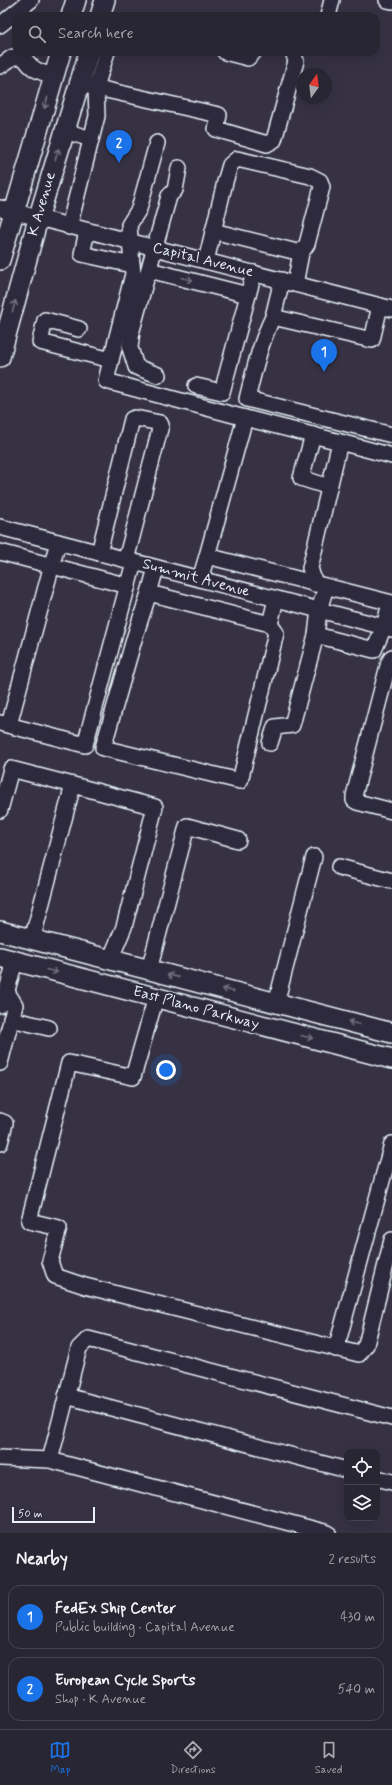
<!DOCTYPE html>
<meta charset="utf-8">
<style>
:root{--surface:#282633;--page:#34323f;--text:#f1f3f6;--muted:#a5a5ac;--line:#44434e;--accent:#1a73e8}
body{margin:0;font-family:Mynerve,sans-serif;background:var(--page);color:var(--text)}
.controls{position:absolute;right:12px;bottom:12px;display:grid;overflow:hidden;border-radius:8px;box-shadow:0 4px 16px #0002}
.controls button{width:36px;height:36px;display:grid;place-items:center;padding:0;border:0;border-bottom:1px solid var(--line);background:var(--surface);color:var(--text);font:20px sans-serif}
.compass{position:absolute;left:296px;top:68px;width:36px;height:36px;border-radius:50%;background:var(--surface);box-shadow:0 4px 16px #0002;rotate:14deg}
.scale{position:absolute;left:12px;bottom:10px;width:83px;box-sizing:border-box;padding-left:4px;border:2px solid #e8f1f8;border-top:0;font-size:11px;line-height:14px;white-space:nowrap;color:#e8f1f8;-webkit-text-stroke:3px #2f2a3d;paint-order:stroke}
.you{position:absolute;left:166px;top:1070px;width:14px;height:14px;margin:-10px;border:3px solid #fff;border-radius:50%;background:#1a73e8;box-shadow:0 0 0 6px #1a73e833}
.badge{display:grid;place-items:center;width:26px;height:26px;border-radius:50%;background:var(--accent);color:#fff;font-size:13px;font-weight:700}
.pin{position:absolute;translate:-50% -33px;filter:drop-shadow(0 1px 2px #0008)}
.pin::after{content:'';position:absolute;top:21px;width:14px;height:12px;background:inherit;clip-path:polygon(0 0,100% 0,50% 100%)}
.list{margin:0;padding:0;list-style:none}
h2{display:flex;justify-content:space-between;align-items:center;height:52px;margin:0;padding:0 16px;font-size:17px}
h2 small{font-size:13px;font-weight:400;color:var(--muted)}
.list li{display:grid;grid-template-columns:26px 1fr auto;gap:12px;align-items:center;box-sizing:border-box;height:64px;margin:0 8px 8px;padding:0 8px;border:1px solid var(--line);border-radius:12px}
.list b{display:block;font-size:15px;white-space:nowrap}
.list p{margin:0;font-size:13px;white-space:nowrap;color:var(--muted)}
.list em{font-size:13px;font-style:normal;color:var(--muted)}
.icon{flex:none;width:22px;height:22px;fill:none;stroke:currentColor;stroke-width:2;stroke-linecap:round;stroke-linejoin:round}
.map{position:relative;flex:none;width:392px;height:1533px;overflow:hidden}
.search{position:absolute;background:var(--surface);box-shadow:0 4px 16px #0002;left:12px;right:12px;top:12px;height:44px;display:flex;align-items:center;gap:10px;box-sizing:border-box;padding:0 14px;border-radius:12px;color:var(--muted);font-size:15px}
.sheet{height:196px;background:var(--surface)}
nav{display:flex;justify-content:space-around;align-items:center;box-sizing:border-box;height:56px;border-top:1px solid var(--line);background:var(--surface);font-size:11px;color:var(--muted)}
nav a{display:grid;justify-items:center;gap:2px}
nav .on{color:var(--accent)}
.map>svg:first-child{display:block}
.lines{fill:none;stroke-linecap:round;stroke-linejoin:round}
.minor-casing{stroke:#e8f1f8;stroke-width:18}
.major-casing{stroke:#e8f1f8;stroke-width:22}
.minor{stroke:#2f2a3d;stroke-width:15}
.major{stroke:#2f2a3d;stroke-width:19}
.oneway{stroke:#70707e}
.labels{text-anchor:middle;dominant-baseline:central;stroke-width:3.5;stroke-linejoin:round;paint-order:stroke}
.street-label{font-size:15px;fill:#e8f1f8;stroke:#2f2a3d}
</style>
<div class="map">
<svg width="392" height="1533" viewBox="0 0 392 1533">
<rect width="100%" height="100%" fill="#363244"/>
<filter id="ink" filterUnits="userSpaceOnUse"><feTurbulence type="fractalNoise" baseFrequency=".025" numOctaves="2"/><feDisplacementMap in="SourceGraphic" scale="8" xChannelSelector="R" yChannelSelector="G"/><feConvolveMatrix kernelMatrix="1 2 1 2 8 2 1 2 1" color-interpolation-filters="sRGB"/></filter>
<g filter="url(#ink)">
<g class="lines">
<defs>
<g id="minor">
<path d="M 387,0 L 392,1"/>
<path d="M 328,16 L 332,0"/>
<path d="M 0,25 L 31,0"/>
<path d="M 225,52 L 248,58 L 254,52"/>
<path d="M 0,66 L 13,57 L 24,57 C 31,70 40,72 54,76"/>
<path d="M 79,84 L 219,115 L 216,129 L 267,144 L 274,140 L 296,61 L 293,52"/>
<path d="M 65,131 L 91,139"/>
<path d="M 0,208 L 392,309"/>
<path d="M 69,227 L 97,116 L 96,87 L 107,52"/>
<path d="M 87,231 L 82,254 L 132,265 L 129,225 L 139,209 L 157,143"/>
<path d="M 213,231 L 301,253"/>
<path d="M 206,261 L 225,182 L 230,165 L 237,159 L 310,176 L 320,181 L 322,187 L 307,244 L 301,253 L 295,284"/>
<path d="M 149,270 L 248,295"/>
<path d="M 282,280 L 273,317 L 372,340 L 380,306"/>
<path d="M 273,317 C 260,343 254,371 247,399 L 392,435"/>
<path d="M 79,329 L 45,320 L 40,342 L 111,360 L 133,274 L 132,265"/>
<path d="M 111,360 L 106,381 L 245,418"/>
<path d="M 158,375 L 136,367 L 130,348 L 132,330 L 169,196 L 175,190 L 179,168"/>
<path d="M 196,386 L 222,392 L 254,273"/>
<path d="M 313,435 L 301,478 L 329,487"/>
<path d="M 0,527 L 392,629"/>
<path d="M 0,552 L 128,586"/>
<path d="M 99,553 L 132,419 L 135,418 L 160,423 L 161,425 L 126,560"/>
<path d="M 207,556 L 245,418 L 340,442"/>
<path d="M 156,568 L 149,593 L 270,624 L 276,599"/>
<path d="M 200,579 L 207,556 L 392,603"/>
<path d="M 315,584 L 310,568 L 340,442 L 392,456"/>
<path d="M 326,587 L 319,610 L 316,635 L 374,650 L 384,627 L 390,603"/>
<path d="M 149,593 L 135,636 L 103,748 L 240,781 L 276,633 L 270,624"/>
<path d="M 392,657 L 389,662 L 354,796 L 354,800 L 357,802 L 392,811"/>
<path d="M 0,723 L 85,745 L 134,562"/>
<path d="M 9,725 L 58,542"/>
<path d="M 270,743 L 275,727 L 292,725 L 316,635"/>
<path d="M 0,810 L 11,769 L 73,785"/>
<path d="M 339,867 L 392,881"/>
<path d="M 32,940 L 73,785 L 155,807 L 124,927 L 110,960"/>
<path d="M 149,970 L 187,826 L 238,840"/>
<path d="M 156,997 L 133,1077 L 69,1063 L 29,1221 L 59,1228 L 50,1261 L 55,1276 L 85,1286 L 359,1354 L 366,1345 L 392,1240"/>
<path d="M 276,1003 L 314,857"/>
<path d="M 0,1005 L 4,1001 L 15,961"/>
<path d="M 11,1019 L 49,1028"/>
<path d="M 0,1063 L 15,1005 L 7,992"/>
<path d="M 0,1121 L 5,1123 L 0,1143"/>
<path d="M 336,1349 L 392,1144"/>
<path d="M 66,1396 L 347,1470"/>
<path d="M 0,1458 L 50,1460 L 328,1533"/>
<path d="M 50,1460 L 79,1348 L 88,1339 L 392,1418"/>
<path d="M 377,1478 L 392,1482"/>
</g>
<g id="major">
<path d="M 71,16 L 76,0"/>
<path d="M 100,16 L 105,0"/>
<path d="M 0,260 L 61,52"/>
<path d="M 0,357 L 38,219 L 89,52"/>
<path d="M 0,931 L 392,1033"/>
<path d="M 0,957 L 392,1059"/>
</g>
</defs>
<use href="#minor" class="minor-casing"/>
<use href="#major" class="major-casing"/>
<use href="#minor" class="minor"/>
<use href="#major" class="major"/>
</g>
<defs><path id="oneway-shaft" d="M-6 0H5M1.5-3L5.5 0L1.5 3" fill="none" stroke-width="1.6" stroke-linecap="round" stroke-linejoin="round"/></defs>
<g class="oneway">
<use href="#oneway-shaft" transform="translate(46 103) rotate(107)"/>
<use href="#oneway-shaft" transform="translate(57 154) rotate(-73)"/>
<use href="#oneway-shaft" transform="translate(187 279) rotate(14)"/>
<use href="#oneway-shaft" transform="translate(14 306) rotate(-75)"/>
<use href="#oneway-shaft" transform="translate(52 971) rotate(14)"/>
<use href="#oneway-shaft" transform="translate(173 976) rotate(-166)"/>
<use href="#oneway-shaft" transform="translate(228 990) rotate(-165)"/>
<use href="#oneway-shaft" transform="translate(354 1023) rotate(-165)"/>
<use href="#oneway-shaft" transform="translate(307 1037) rotate(15)"/>
</g>
</g>
<g class="labels">
<g class="street-label">
<text transform="translate(42 204) rotate(-74)">K Avenue</text>
<text transform="translate(203 260) rotate(14)">Capital Avenue</text>
<text transform="translate(196 578) rotate(15)">Summit Avenue</text>
<text transform="translate(196 1008) rotate(15)">East Plano Parkway</text>
</g>
</g>
</svg>
<div class="controls">
<button><svg class="icon" aria-label="locate" viewBox="0 0 24 24"><circle cx="12" cy="12" r="6"/><path d="M12 2v4M12 18v4M2 12h4M18 12h4"/></svg></button>
<button><svg class="icon" aria-label="layers" viewBox="0 0 24 24"><path d="M12 4l9 5-9 5-9-5zM3 14l9 5 9-5"/></svg></button>
</div>
<svg class="compass" viewBox="-18 -18 36 36"><path d="M0-13l5 13h-10z" fill="#e53935"/><path d="M0 13l5-13h-10z" fill="#a5a5ac"/></svg>
<div class="scale">50 m</div>
<div class="you"></div>
<div class="pin badge" style="left:324px;top:372px">1</div>
<div class="pin badge" style="left:119px;top:163px">2</div>
<div class="search"><svg class="icon" aria-label="search" viewBox="0 0 24 24"><circle cx="10" cy="10" r="6"/><path d="M15 15l6 6"/></svg>Search here</div>
</div>
<section class="sheet">
<h2>Nearby<small>2 results</small></h2>
<ul class="list">
<li><span class="badge">1</span><div><b>FedEx Ship Center</b><p>Public building · Capital Avenue</p></div><em>430 m</em></li>
<li><span class="badge">2</span><div><b>European Cycle Sports</b><p>Shop · K Avenue</p></div><em>540 m</em></li>
</ul>
</section>
<nav>
<a class="on"><svg class="icon" aria-label="map" viewBox="0 0 24 24"><path d="M3 6l6-2 6 2 6-2v14l-6 2-6-2-6 2zM9 4v14M15 6v14"/></svg>Map</a>
<a><svg class="icon" aria-label="directions" viewBox="0 0 24 24"><path d="M12 3l9 9-9 9-9-9zM9 14v-3h6M13 9l2 2-2 2"/></svg>Directions</a>
<a><svg class="icon" aria-label="saved" viewBox="0 0 24 24"><path d="M7 4h10v16l-5-4-5 4z"/></svg>Saved</a>
</nav>
